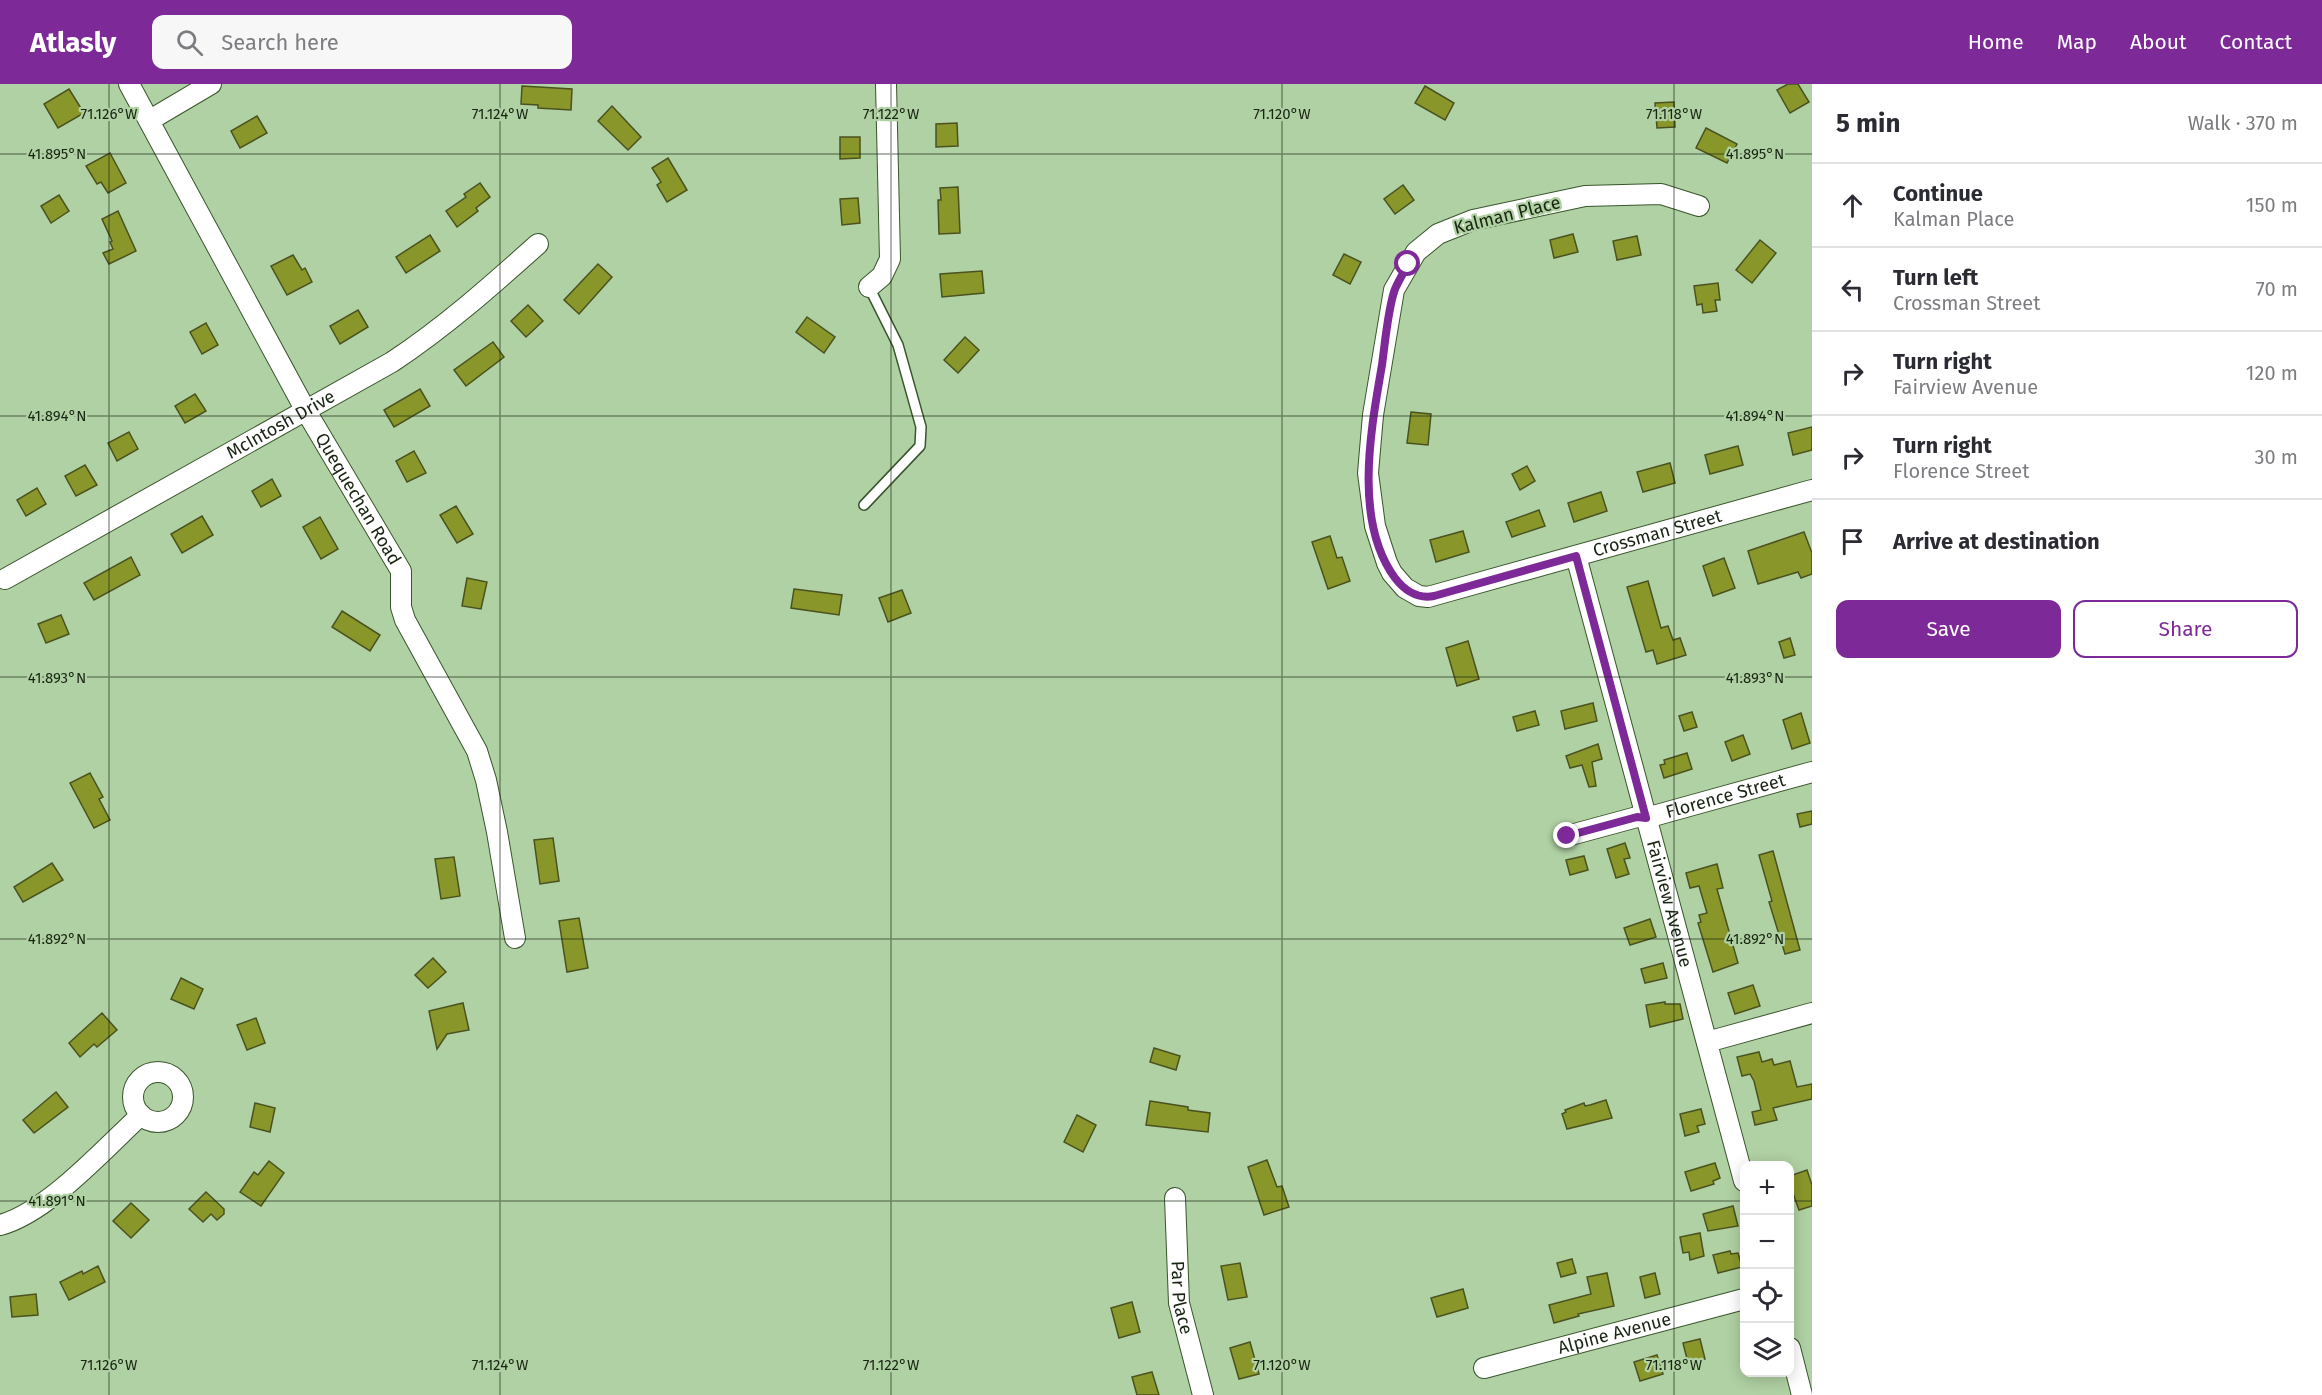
<!DOCTYPE html>
<meta charset="utf-8">
<style>
:root{--surface:#fff;--page:#f7f7f7;--text:#2b2b33;--muted:#7c7c81;--line:#e1e1e2;--accent:#7d2998}
body{margin:0;font-family:"Fira Sans",sans-serif;background:var(--page);color:var(--text)}
.controls{position:absolute;right:18px;bottom:18px;display:grid;overflow:hidden;border-radius:12px;box-shadow:0 3px 15px #0003}
.controls button{width:54px;height:54px;display:grid;place-items:center;padding:0;border:0;border-bottom:2px solid var(--line);background:var(--surface);color:var(--text);font:30px sans-serif}
.stop{position:absolute;width:18px;height:18px;margin:-14px;border:4px solid #7d2998;border-radius:50%;background:#fff}
.stop.end{background:#7d2998;border-color:#fff;box-shadow:0 2px 6px #0008}
.list{margin:0;padding:0;list-style:none}
h2{display:flex;justify-content:space-between;align-items:center;height:78px;margin:0;padding:0 24px;font-size:26px}
h2 small{font-size:20px;font-weight:400;color:var(--muted)}
.list li{display:grid;grid-template-columns:39px 1fr auto;gap:18px;align-items:center;box-sizing:border-box;height:84px;padding:0 24px;border-top:2px solid var(--line)}
.list b{display:block;font-size:22px;white-space:nowrap}
.list p{margin:0;font-size:20px;white-space:nowrap;color:var(--muted)}
.list em{font-size:20px;font-style:normal;color:var(--muted)}
.actions{display:flex;gap:12px;padding:18px 24px}
.actions a{flex:1;padding:14px 0;border:2px solid var(--accent);border-radius:12px;text-align:center;font-size:21px;color:var(--accent)}
.actions .main{background:var(--accent);color:#fff}
.icon{flex:none;width:33px;height:33px;fill:none;stroke:currentColor;stroke-width:2;stroke-linecap:round;stroke-linejoin:round}
.map{position:relative;flex:none;width:1812px;height:1311px;overflow:hidden}
header{display:flex;align-items:center;gap:36px;box-sizing:border-box;height:84px;padding:0 30px;background:var(--accent);color:#fff}
header strong{font-size:28px}
nav{display:flex;gap:33px;margin-inline-start:auto;font-size:21px}
.search{width:420px;height:54px;background:var(--page);display:flex;align-items:center;gap:15px;box-sizing:border-box;padding:0 21px;border-radius:12px;color:var(--muted);font-size:22px}
main{display:flex}
aside{flex:1;background:var(--surface)}
.map>svg:first-child{display:block}
.building{fill:#89972a;stroke:#4a5220;stroke-width:1.5}
.lines{fill:none;stroke-linecap:round;stroke-linejoin:round}
.lane-casing{stroke:#39552c;stroke-width:12}
.street-casing{stroke:#39552c;stroke-width:22}
.lane{stroke:#fff;stroke-width:9}
.street{stroke:#fff;stroke-width:20}
.route{stroke:#7d2998;stroke-width:8}
.ticks{fill:none;stroke:#192513;stroke-width:1.5;stroke-opacity:0.45}
.labels{text-anchor:middle;dominant-baseline:central;stroke-width:4.5;stroke-linejoin:round;paint-order:stroke}
.street-label{font-size:18px;fill:#192513;stroke:#b0d1a3}
.ticks-label{font-size:15px;text-anchor:middle;fill:#192513;stroke:#b0d1a3;stroke-width:4.5;stroke-linejoin:round;paint-order:stroke}
</style>
<header>
<strong>Atlasly</strong>
<div class="search"><svg class="icon" aria-label="search" viewBox="0 0 24 24"><circle cx="10" cy="10" r="6"/><path d="M15 15l6 6"/></svg>Search here</div>
<nav><a>Home</a><a>Map</a><a>About</a><a>Contact</a></nav>
</header>
<main>
<div class="map">
<svg width="1812" height="1311" viewBox="0 0 1812 1311">
<rect width="100%" height="100%" fill="#b0d1a3"/>
<g class="building">
<path d="M 1788,0 L 1798,0 L 1809,18 L 1790,29 L 1777,6 Z"/>
<path d="M 522,2 L 572,5 L 571,26 L 538,24 L 538,21 L 521,20 Z"/>
<path d="M 1425,2 L 1454,19 L 1445,36 L 1415,19 Z"/>
<path d="M 69,5 L 84,29 L 58,44 L 44,20 Z"/>
<path d="M 1674,18 L 1675,43 L 1657,44 L 1655,19 Z"/>
<path d="M 612,22 L 641,53 L 628,66 L 598,37 Z"/>
<path d="M 257,32 L 267,49 L 240,64 L 231,47 Z"/>
<path d="M 957,39 L 958,62 L 936,63 L 936,40 Z"/>
<path d="M 1706,44 L 1737,60 L 1727,79 L 1696,64 Z"/>
<path d="M 840,53 L 860,53 L 860,74 L 840,75 Z"/>
<path d="M 110,69 L 126,99 L 108,109 L 101,98 L 97,100 L 86,82 Z"/>
<path d="M 668,74 L 687,106 L 667,118 L 657,101 L 661,98 L 652,84 Z"/>
<path d="M 480,99 L 490,113 L 476,124 L 478,127 L 457,143 L 446,127 L 466,113 L 464,110 Z"/>
<path d="M 1403,101 L 1414,116 L 1395,130 L 1384,115 Z"/>
<path d="M 958,103 L 960,149 L 939,150 L 938,116 L 941,116 L 940,104 Z"/>
<path d="M 59,111 L 69,127 L 51,139 L 41,122 Z"/>
<path d="M 858,114 L 860,139 L 842,141 L 840,115 Z"/>
<path d="M 118,127 L 136,167 L 109,180 L 103,169 L 113,165 L 110,158 L 112,157 L 102,135 Z"/>
<path d="M 1573,150 L 1578,168 L 1554,174 L 1550,156 Z"/>
<path d="M 430,151 L 440,167 L 406,189 L 396,173 Z"/>
<path d="M 1637,152 L 1641,171 L 1617,176 L 1613,157 Z"/>
<path d="M 1760,156 L 1776,169 L 1752,199 L 1736,186 Z"/>
<path d="M 1344,170 L 1361,178 L 1350,200 L 1333,191 Z"/>
<path d="M 293,171 L 302,186 L 305,184 L 312,198 L 287,211 L 271,182 Z"/>
<path d="M 598,180 L 612,193 L 579,230 L 564,216 Z"/>
<path d="M 982,187 L 984,209 L 942,213 L 940,190 Z"/>
<path d="M 1718,199 L 1720,216 L 1715,216 L 1717,227 L 1703,229 L 1702,220 L 1697,221 L 1694,202 Z"/>
<path d="M 528,221 L 543,237 L 526,253 L 511,237 Z"/>
<path d="M 358,226 L 368,243 L 340,260 L 330,242 Z"/>
<path d="M 807,233 L 835,253 L 824,269 L 796,248 Z"/>
<path d="M 206,239 L 218,261 L 202,270 L 190,248 Z"/>
<path d="M 965,253 L 979,266 L 958,289 L 944,276 Z"/>
<path d="M 493,258 L 504,273 L 466,302 L 454,286 Z"/>
<path d="M 420,305 L 430,322 L 394,343 L 384,326 Z"/>
<path d="M 195,310 L 206,327 L 185,339 L 175,322 Z"/>
<path d="M 1411,328 L 1431,330 L 1428,361 L 1407,359 Z"/>
<path d="M 1812,343 L 1812,366 L 1793,371 L 1788,349 Z"/>
<path d="M 129,348 L 138,365 L 117,377 L 108,359 Z"/>
<path d="M 1738,362 L 1743,381 L 1710,390 L 1705,371 Z"/>
<path d="M 414,367 L 426,389 L 407,398 L 396,377 Z"/>
<path d="M 1670,379 L 1675,399 L 1643,408 L 1637,388 Z"/>
<path d="M 85,381 L 97,401 L 76,412 L 65,392 Z"/>
<path d="M 1527,382 L 1535,397 L 1520,406 L 1512,390 Z"/>
<path d="M 272,395 L 281,412 L 261,423 L 252,407 Z"/>
<path d="M 37,404 L 46,420 L 26,432 L 17,416 Z"/>
<path d="M 1601,408 L 1607,427 L 1574,438 L 1568,419 Z"/>
<path d="M 456,422 L 473,450 L 457,459 L 440,431 Z"/>
<path d="M 1539,426 L 1545,442 L 1512,453 L 1506,438 Z"/>
<path d="M 202,432 L 213,451 L 182,469 L 171,450 Z"/>
<path d="M 320,433 L 338,465 L 321,475 L 303,443 Z"/>
<path d="M 1463,447 L 1469,468 L 1436,478 L 1430,456 Z"/>
<path d="M 1804,448 L 1812,469 L 1812,490 L 1801,494 L 1798,488 L 1758,500 L 1748,467 Z"/>
<path d="M 1330,452 L 1337,474 L 1342,473 L 1350,497 L 1328,505 L 1312,458 Z"/>
<path d="M 131,473 L 140,491 L 94,516 L 84,499 Z"/>
<path d="M 1724,474 L 1735,504 L 1713,512 L 1703,482 Z"/>
<path d="M 467,494 L 487,498 L 481,525 L 462,522 Z"/>
<path d="M 1648,497 L 1661,544 L 1668,542 L 1673,556 L 1680,554 L 1686,571 L 1657,580 L 1653,566 L 1646,568 L 1627,503 Z"/>
<path d="M 794,505 L 842,511 L 839,531 L 791,524 Z"/>
<path d="M 902,506 L 911,529 L 888,538 L 879,514 Z"/>
<path d="M 342,527 L 380,551 L 370,567 L 332,543 Z"/>
<path d="M 61,531 L 69,550 L 46,559 L 38,540 Z"/>
<path d="M 1790,554 L 1795,571 L 1784,574 L 1779,558 Z"/>
<path d="M 1468,557 L 1479,595 L 1457,602 L 1446,564 Z"/>
<path d="M 1593,619 L 1597,637 L 1565,645 L 1561,627 Z"/>
<path d="M 1535,627 L 1539,641 L 1517,647 L 1513,633 Z"/>
<path d="M 1692,628 L 1697,643 L 1684,647 L 1679,632 Z"/>
<path d="M 1801,629 L 1810,659 L 1792,665 L 1783,636 Z"/>
<path d="M 1743,651 L 1750,670 L 1732,677 L 1725,658 Z"/>
<path d="M 1598,660 L 1602,675 L 1592,678 L 1596,702 L 1589,703 L 1582,681 L 1570,684 L 1566,672 Z"/>
<path d="M 1687,669 L 1692,685 L 1664,694 L 1660,681 L 1665,680 L 1664,676 Z"/>
<path d="M 90,689 L 103,713 L 99,715 L 110,736 L 94,744 L 70,699 Z"/>
<path d="M 1812,727 L 1812,740 L 1800,743 L 1797,730 Z"/>
<path d="M 553,754 L 559,797 L 540,800 L 534,756 Z"/>
<path d="M 1625,759 L 1630,774 L 1624,775 L 1629,790 L 1616,794 L 1607,765 Z"/>
<path d="M 1773,767 L 1800,866 L 1785,870 L 1769,818 L 1772,817 L 1759,771 Z"/>
<path d="M 1584,772 L 1588,786 L 1570,791 L 1566,776 Z"/>
<path d="M 454,773 L 460,812 L 441,815 L 435,775 Z"/>
<path d="M 52,779 L 63,796 L 23,818 L 14,803 Z"/>
<path d="M 1717,780 L 1723,804 L 1717,805 L 1738,879 L 1713,888 L 1698,839 L 1701,838 L 1699,831 L 1707,829 L 1699,802 L 1690,804 L 1686,789 Z"/>
<path d="M 579,834 L 588,884 L 567,888 L 559,837 Z"/>
<path d="M 1650,835 L 1656,853 L 1630,861 L 1624,844 Z"/>
<path d="M 433,874 L 446,888 L 428,904 L 415,891 Z"/>
<path d="M 1663,879 L 1667,894 L 1645,899 L 1641,885 Z"/>
<path d="M 181,894 L 203,905 L 194,925 L 171,915 Z"/>
<path d="M 1753,901 L 1760,922 L 1735,930 L 1728,909 Z"/>
<path d="M 1665,918 L 1665,920 L 1680,920 L 1683,935 L 1650,943 L 1646,921 Z"/>
<path d="M 463,919 L 469,946 L 447,950 L 437,965 L 429,927 Z"/>
<path d="M 102,929 L 117,946 L 97,963 L 94,960 L 80,973 L 69,959 Z"/>
<path d="M 256,934 L 265,959 L 247,966 L 237,941 Z"/>
<path d="M 1154,964 L 1180,972 L 1176,986 L 1150,978 Z"/>
<path d="M 1759,968 L 1762,978 L 1772,975 L 1774,981 L 1790,977 L 1797,1003 L 1812,1000 L 1812,1015 L 1773,1024 L 1777,1036 L 1755,1041 L 1752,1028 L 1761,1026 L 1754,997 L 1750,990 L 1742,992 L 1737,973 Z"/>
<path d="M 56,1008 L 68,1023 L 34,1049 L 23,1036 Z"/>
<path d="M 1606,1016 L 1612,1034 L 1567,1045 L 1562,1030 L 1566,1028 L 1565,1026 L 1584,1019 L 1585,1022 L 1590,1021 Z"/>
<path d="M 1150,1017 L 1188,1023 L 1188,1026 L 1210,1029 L 1208,1048 L 1146,1041 Z"/>
<path d="M 255,1019 L 275,1024 L 270,1048 L 250,1043 Z"/>
<path d="M 1701,1025 L 1705,1040 L 1697,1042 L 1699,1048 L 1685,1052 L 1680,1030 Z"/>
<path d="M 1077,1031 L 1096,1041 L 1083,1068 L 1064,1058 Z"/>
<path d="M 1267,1076 L 1277,1103 L 1282,1102 L 1289,1123 L 1264,1131 L 1248,1083 Z"/>
<path d="M 269,1077 L 284,1089 L 261,1122 L 240,1108 L 254,1088 L 258,1091 Z"/>
<path d="M 1715,1079 L 1720,1094 L 1713,1097 L 1714,1100 L 1691,1107 L 1685,1088 Z"/>
<path d="M 1807,1086 L 1812,1101 L 1812,1122 L 1799,1126 L 1790,1101 L 1790,1092 Z"/>
<path d="M 206,1108 L 224,1125 L 224,1130 L 217,1136 L 211,1130 L 203,1138 L 189,1125 Z"/>
<path d="M 131,1119 L 149,1136 L 131,1154 L 113,1137 Z"/>
<path d="M 1733,1122 L 1738,1142 L 1708,1147 L 1703,1130 Z"/>
<path d="M 1700,1149 L 1704,1172 L 1690,1176 L 1689,1168 L 1683,1169 L 1680,1153 Z"/>
<path d="M 1730,1167 L 1731,1170 L 1738,1169 L 1742,1183 L 1718,1189 L 1713,1171 Z"/>
<path d="M 1572,1175 L 1576,1189 L 1561,1193 L 1557,1179 Z"/>
<path d="M 1240,1179 L 1247,1213 L 1228,1216 L 1221,1182 Z"/>
<path d="M 98,1182 L 105,1198 L 69,1216 L 60,1198 L 82,1187 L 83,1190 Z"/>
<path d="M 1607,1189 L 1614,1222 L 1578,1230 L 1579,1232 L 1554,1239 L 1549,1221 L 1591,1210 L 1587,1193 Z"/>
<path d="M 1655,1189 L 1660,1210 L 1645,1214 L 1640,1193 Z"/>
<path d="M 1463,1205 L 1468,1224 L 1437,1233 L 1431,1214 Z"/>
<path d="M 36,1210 L 38,1231 L 12,1233 L 10,1213 Z"/>
<path d="M 1132,1218 L 1140,1248 L 1119,1254 L 1111,1224 Z"/>
<path d="M 1700,1255 L 1705,1275 L 1688,1279 L 1683,1259 Z"/>
<path d="M 1250,1258 L 1259,1290 L 1239,1295 L 1230,1264 Z"/>
<path d="M 1657,1271 L 1663,1290 L 1640,1297 L 1634,1278 Z"/>
<path d="M 1152,1288 L 1159,1311 L 1137,1311 L 1132,1293 Z"/>
</g>
<g class="lines">
<defs>
<path id="lane" d="M 864,421 L 920,362 L 921,343 L 898,261 L 869,203"/>
<g id="street">
<path id="s1" d="M 129,0 L 306,327 L 401,487 L 401,523 L 405,536 L 477,667 L 486,696 L 497,748 L 515,854"/>
<path d="M 150,36 L 211,0"/>
<path id="s2" d="M 1699,122 L 1661,110 L 1585,112 L 1473,136 L 1438,150 L 1416,168 L 1394,206 L 1373,331 L 1368,389 L 1375,442 L 1387,479 L 1392,489 L 1405,504 L 1419,512 L 1428,513 L 1812,406"/>
<path d="M 869,203 L 882,192 L 890,175 L 886,0"/>
<path id="s3" d="M 1576,472 L 1744,1097"/>
<path id="s4" d="M 5,495 L 392,278 C 445,243 491,202 538,160"/>
<path id="s5" d="M 1567,752 L 1637,733 L 1646,734 L 1812,688"/>
<path d="M 1707,958 L 1812,929"/>
<circle cx="158" cy="1013" r="25"/>
<path id="s6" d="M 1175,1114 L 1179,1219 L 1203,1311"/>
<path d="M 0,1141 C 47,1129 105,1064 141,1031"/>
<path d="M 1790,1264 L 1802,1311"/>
<path id="s7" d="M 1484,1284 L 1744,1215"/>
</g>
</defs>
<use href="#lane" class="lane-casing"/>
<use href="#street" class="street-casing"/>
<use href="#lane" class="lane"/>
<use href="#street" class="street"/>
</g>
<g class="lines">
<path class="route" d="M 1408,180 C 1404,188 1399,196 1395,205 C 1388,224 1385,259 1382,281 C 1371,345 1353,437 1395,494 C 1405,507 1418,515 1434,512 L 1576,472 L 1646,734 L 1637,733 L 1567,752"/>
</g>
<path class="ticks" d="M 109,0 L 109,1311M 500,0 L 500,1311M 891,0 L 891,1311M 1282,0 L 1282,1311M 1674,0 L 1674,1311M 0,70 L 1812,70M 0,332 L 1812,332M 0,593 L 1812,593M 0,855 L 1812,855M 0,1117 L 1744,1117M 1790,1117 L 1812,1117"/>
<g class="labels">
<g class="street-label">
<text transform="translate(1507 131) rotate(-14)">Kalman Place</text>
<text stroke="none"><textPath href="#s4" startOffset="316">McIntosh Drive</textPath></text>
<text stroke="none"><textPath href="#s1" startOffset="474">Quequechan Road</textPath></text>
<text stroke="none"><textPath href="#s2" startOffset="912">Crossman Street</textPath></text>
<text stroke="none"><textPath href="#s5" startOffset="164">Florence Street</textPath></text>
<text stroke="none"><textPath href="#s3" startOffset="360">Fairview Avenue</textPath></text>
<text stroke="none"><textPath href="#s6" startOffset="100">Par Place</textPath></text>
<text stroke="none"><textPath href="#s7" startOffset="135">Alpine Avenue</textPath></text>
</g>
</g>
<g class="ticks-label">
<text x="109" y="35">71.126°W</text>
<text x="500" y="35">71.124°W</text>
<text x="891" y="35">71.122°W</text>
<text x="1282" y="35">71.120°W</text>
<text x="1674" y="35">71.118°W</text>
<text x="57" y="75">41.895°N</text>
<text x="1755" y="75">41.895°N</text>
<text x="57" y="337">41.894°N</text>
<text x="1755" y="337">41.894°N</text>
<text x="57" y="599">41.893°N</text>
<text x="1755" y="599">41.893°N</text>
<text x="57" y="860">41.892°N</text>
<text x="1755" y="860">41.892°N</text>
<text x="57" y="1122">41.891°N</text>
<text x="109" y="1286">71.126°W</text>
<text x="500" y="1286">71.124°W</text>
<text x="891" y="1286">71.122°W</text>
<text x="1282" y="1286">71.120°W</text>
<text x="1674" y="1286">71.118°W</text>
</g>
</svg>
<div class="controls">
<button>+</button>
<button>−</button>
<button><svg class="icon" aria-label="locate" viewBox="0 0 24 24"><circle cx="12" cy="12" r="6"/><path d="M12 2v4M12 18v4M2 12h4M18 12h4"/></svg></button>
<button><svg class="icon" aria-label="layers" viewBox="0 0 24 24"><path d="M12 4l9 5-9 5-9-5zM3 14l9 5 9-5"/></svg></button>
</div>
<div class="stop" style="left:1408px;top:180px"></div>
<div class="stop end" style="left:1567px;top:752px"></div>
</div>
<aside>
<h2>5 min<small>Walk · 370 m</small></h2>
<ul class="list">
<li><svg class="icon" aria-label="ahead" viewBox="0 0 24 24"><path d="M12 20V5M6 11l6-6 6 6"/></svg><div><b>Continue</b><p>Kalman Place</p></div><em>150 m</em></li>
<li><svg class="icon" aria-label="left" viewBox="0 0 24 24"><path d="M17 20v-9H6M10 6l-5 5 5 5"/></svg><div><b>Turn left</b><p>Crossman Street</p></div><em>70 m</em></li>
<li><svg class="icon" aria-label="right" viewBox="0 0 24 24"><path d="M7 20v-9h11M14 6l5 5-5 5"/></svg><div><b>Turn right</b><p>Fairview Avenue</p></div><em>120 m</em></li>
<li><svg class="icon" aria-label="right" viewBox="0 0 24 24"><path d="M7 20v-9h11M14 6l5 5-5 5"/></svg><div><b>Turn right</b><p>Florence Street</p></div><em>30 m</em></li>
<li><svg class="icon" aria-label="arrive" viewBox="0 0 24 24"><path d="M6 21V4h12l-3 4 3 4H6"/></svg><div><b>Arrive at destination</b></div></li>
</ul>
<div class="actions"><a class="main">Save</a><a>Share</a></div>
</aside>
</main>
